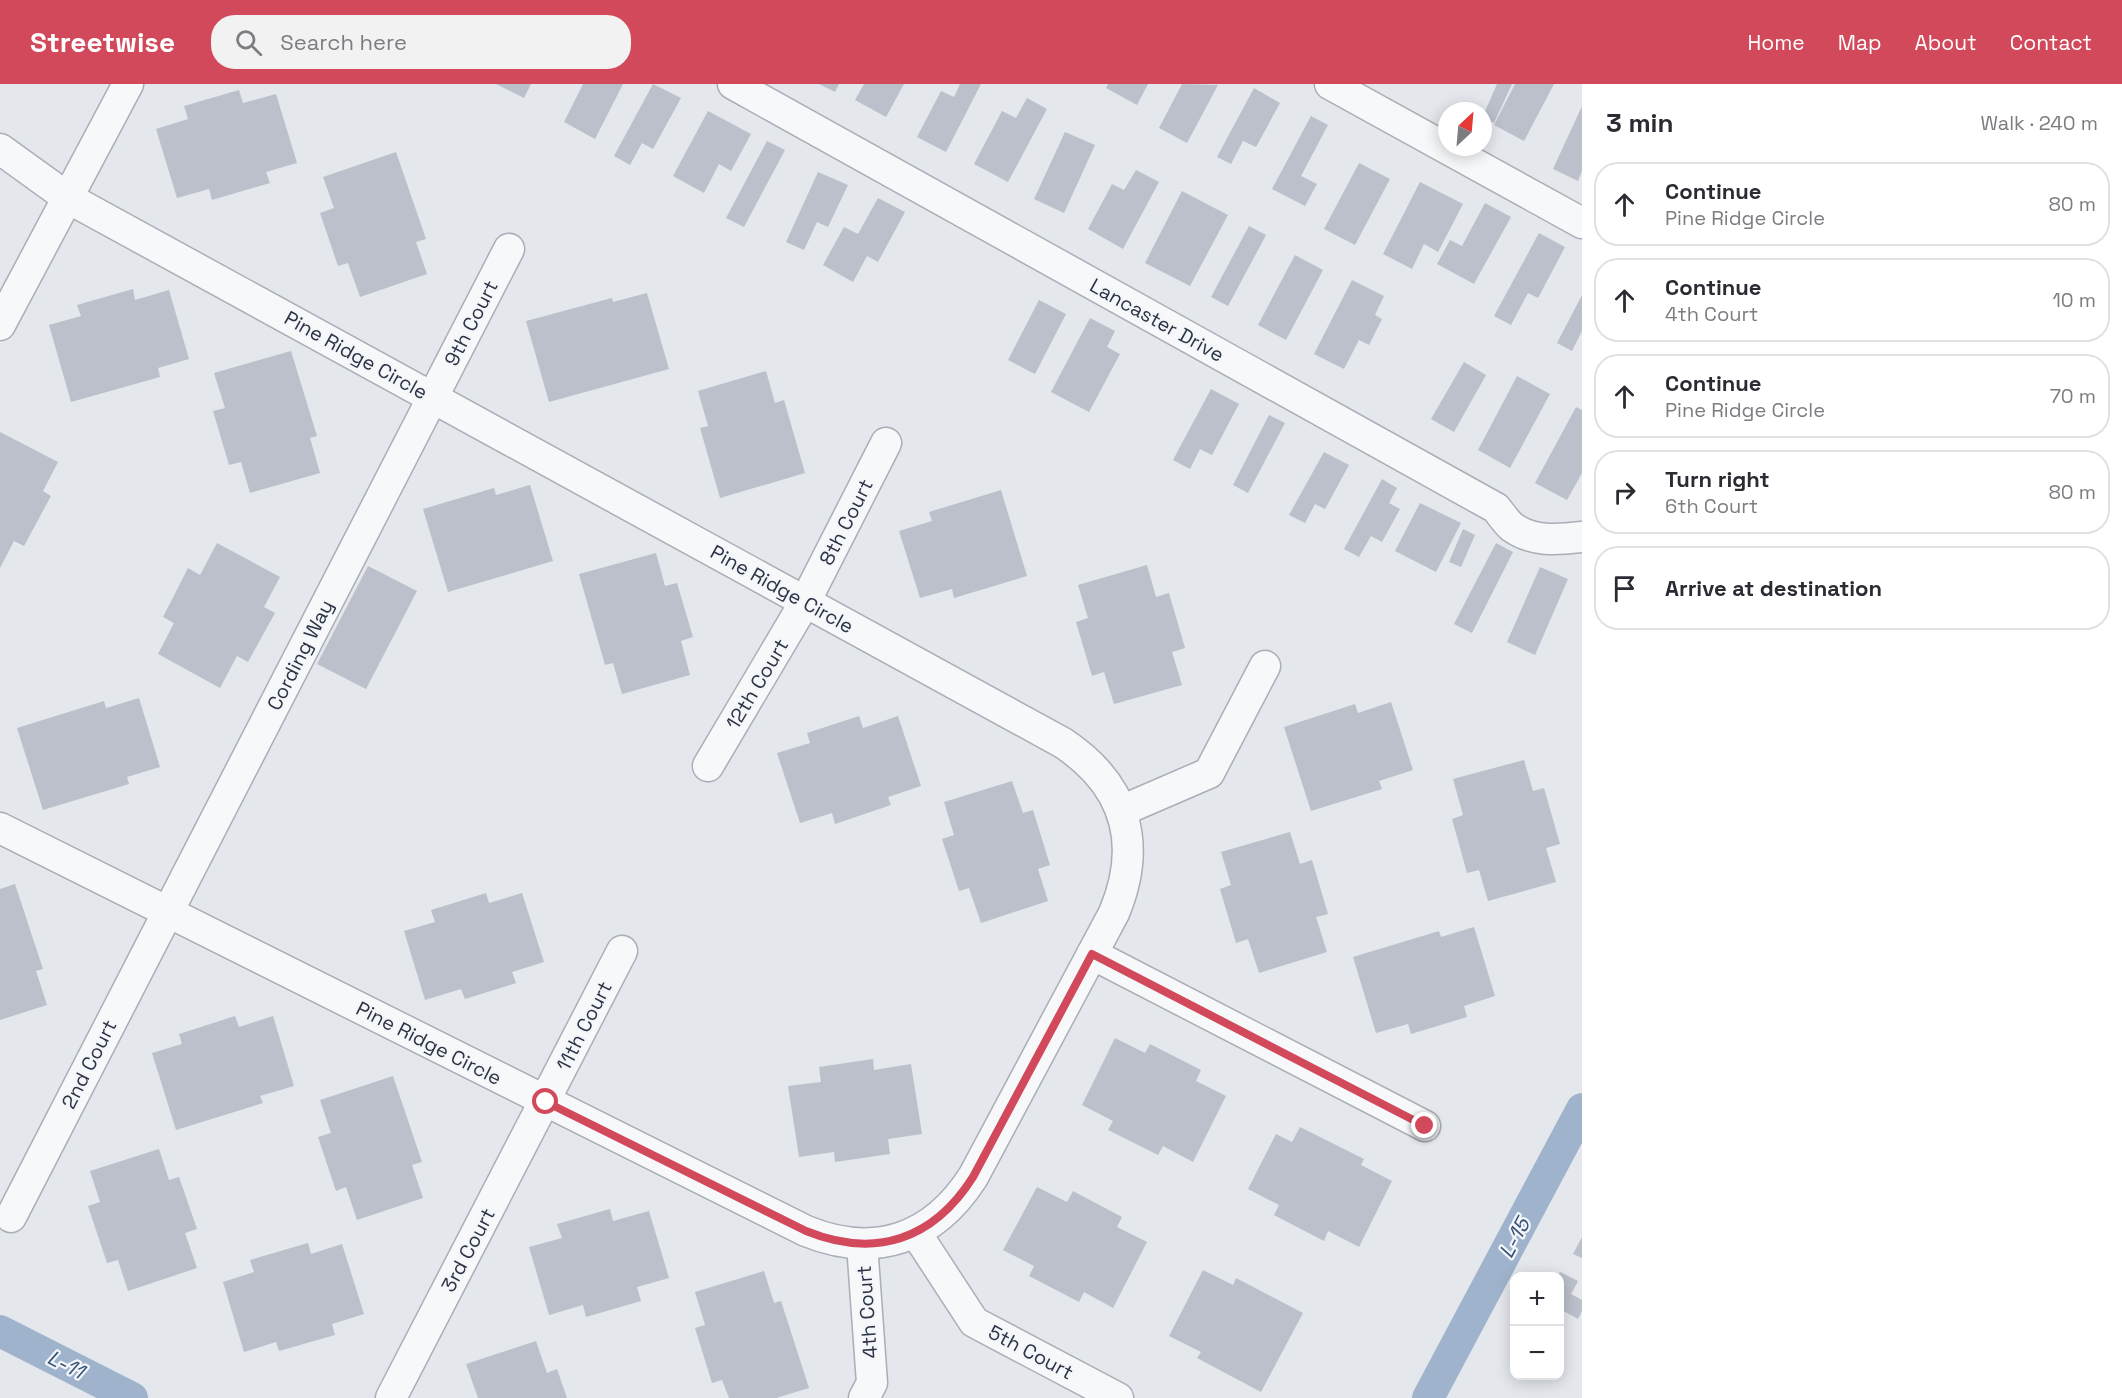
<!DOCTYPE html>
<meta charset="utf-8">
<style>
:root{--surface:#fff;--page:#f2f2f3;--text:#2b2b33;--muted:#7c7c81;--line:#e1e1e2;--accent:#d1495b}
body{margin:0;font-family:"Space Grotesk",sans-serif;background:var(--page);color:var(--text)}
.controls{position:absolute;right:18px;bottom:18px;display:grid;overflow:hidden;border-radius:12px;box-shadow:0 3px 15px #0003}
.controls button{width:54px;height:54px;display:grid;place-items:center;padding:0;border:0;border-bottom:2px solid var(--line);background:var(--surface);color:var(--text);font:30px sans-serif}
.compass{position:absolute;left:1438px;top:18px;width:54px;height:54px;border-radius:50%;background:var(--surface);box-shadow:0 3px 15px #0003;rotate:26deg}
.stop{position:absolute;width:18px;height:18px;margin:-14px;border:4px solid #d1495b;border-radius:50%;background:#fff}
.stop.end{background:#d1495b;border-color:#fff;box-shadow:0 2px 6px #0008}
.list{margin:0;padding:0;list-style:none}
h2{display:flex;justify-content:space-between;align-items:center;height:78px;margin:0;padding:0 24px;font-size:26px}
h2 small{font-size:20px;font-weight:400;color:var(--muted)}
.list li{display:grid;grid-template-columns:39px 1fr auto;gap:18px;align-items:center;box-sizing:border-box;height:84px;margin:0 12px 12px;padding:0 12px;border:2px solid var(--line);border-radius:24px}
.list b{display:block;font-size:22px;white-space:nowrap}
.list p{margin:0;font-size:20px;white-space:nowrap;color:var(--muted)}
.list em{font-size:20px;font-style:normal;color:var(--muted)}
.icon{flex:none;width:33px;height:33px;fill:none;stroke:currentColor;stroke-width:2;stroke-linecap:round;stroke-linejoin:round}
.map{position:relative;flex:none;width:1582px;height:1314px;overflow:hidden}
header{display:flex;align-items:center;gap:36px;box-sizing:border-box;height:84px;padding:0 30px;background:var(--accent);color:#fff}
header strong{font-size:28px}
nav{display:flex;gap:33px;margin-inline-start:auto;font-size:21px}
.search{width:420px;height:54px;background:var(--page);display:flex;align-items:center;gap:15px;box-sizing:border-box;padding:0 21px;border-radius:24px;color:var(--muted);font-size:22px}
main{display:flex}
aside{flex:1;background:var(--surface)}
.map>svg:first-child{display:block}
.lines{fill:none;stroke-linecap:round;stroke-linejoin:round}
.canal{stroke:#9fb4cc;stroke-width:32}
.building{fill:#bbc0ca}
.street-casing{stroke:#a9aeb7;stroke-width:33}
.street{stroke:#f7f8fa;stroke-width:30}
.route{stroke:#d1495b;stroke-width:8}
.labels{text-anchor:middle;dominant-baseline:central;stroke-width:4.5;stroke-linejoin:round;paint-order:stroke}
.street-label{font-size:20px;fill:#2b3445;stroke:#f4f6f9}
.water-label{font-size:21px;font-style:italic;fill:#34527a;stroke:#f4f6f9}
</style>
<header>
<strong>Streetwise</strong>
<div class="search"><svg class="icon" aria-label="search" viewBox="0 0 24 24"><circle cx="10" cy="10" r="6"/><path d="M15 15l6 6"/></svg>Search here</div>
<nav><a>Home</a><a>Map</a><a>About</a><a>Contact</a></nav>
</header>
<main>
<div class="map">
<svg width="1582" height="1314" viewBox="0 0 1582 1314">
<rect width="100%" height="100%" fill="#e4e7ec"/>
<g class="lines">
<g class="canal">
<path d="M 0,1247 L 132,1314"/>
<path d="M 1428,1314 L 1582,1025"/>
</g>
</g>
<g class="building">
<path d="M 496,0 L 531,0 L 524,14 Z"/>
<path d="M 583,0 L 623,0 L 595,55 L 564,38 Z"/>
<path d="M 653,0 L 681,14 L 653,65 L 642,59 L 630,81 L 614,72 Z"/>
<path d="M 819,0 L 839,0 L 835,8 Z"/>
<path d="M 864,0 L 904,0 L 886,33 L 855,16 Z"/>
<path d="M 960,0 L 981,0 L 946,68 L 917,53 L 941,7 L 954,13 Z"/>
<path d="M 1108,0 L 1148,0 L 1137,21 L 1106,4 Z"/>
<path d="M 1182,0 L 1218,1 L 1187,59 L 1159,44 Z"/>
<path d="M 1497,0 L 1512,0 L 1494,39 L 1483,34 L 1483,32 Z"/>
<path d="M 1515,0 L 1554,0 L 1524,57 L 1494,41 Z"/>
<path d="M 1254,4 L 1280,19 L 1256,63 L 1243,57 L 1231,80 L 1217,73 Z"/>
<path d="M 239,6 L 243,19 L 276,10 L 297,79 L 266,88 L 270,99 L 212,116 L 209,105 L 177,114 L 156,45 L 188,35 L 184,22 Z"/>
<path d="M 1027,14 L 1047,25 L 1008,98 L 974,80 L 1002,27 L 1016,34 Z"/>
<path d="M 1582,22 L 1582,87 L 1578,97 L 1553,85 Z"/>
<path d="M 708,27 L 751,50 L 731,87 L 719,80 L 704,109 L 673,92 Z"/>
<path d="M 1311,32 L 1328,41 L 1301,92 L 1317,100 L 1305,122 L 1272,105 Z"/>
<path d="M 1065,48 L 1095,61 L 1064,129 L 1034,115 Z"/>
<path d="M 767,57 L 785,66 L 744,143 L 726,134 Z"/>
<path d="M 396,68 L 426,155 L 416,158 L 427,190 L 360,213 L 348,179 L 338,182 L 320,129 L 334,124 L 323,93 Z"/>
<path d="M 1359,79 L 1390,95 L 1355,161 L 1324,145 Z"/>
<path d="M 1136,86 L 1159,98 L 1123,165 L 1088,145 L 1112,100 L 1124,106 Z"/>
<path d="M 818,88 L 848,101 L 828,143 L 817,138 L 804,166 L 786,158 Z"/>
<path d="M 1420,98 L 1463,120 L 1438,168 L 1424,160 L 1412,185 L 1383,170 Z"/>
<path d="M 1182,107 L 1228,131 L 1190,202 L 1145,179 Z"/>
<path d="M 878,114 L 905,128 L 878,178 L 867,172 L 853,198 L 823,181 L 844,143 L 858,150 Z"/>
<path d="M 1485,119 L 1511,133 L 1474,200 L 1437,180 L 1450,156 L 1462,162 Z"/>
<path d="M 1249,142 L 1266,151 L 1228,222 L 1211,213 Z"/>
<path d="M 1539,149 L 1565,163 L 1538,214 L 1528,209 L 1511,241 L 1494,232 Z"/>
<path d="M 1295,171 L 1323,186 L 1286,256 L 1258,241 Z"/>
<path d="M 1352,196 L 1384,212 L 1375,231 L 1382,235 L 1369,261 L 1359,256 L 1344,285 L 1314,270 Z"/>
<path d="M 133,205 L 135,216 L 169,206 L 189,275 L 158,284 L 160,293 L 71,318 L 49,241 L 81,232 L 77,221 Z"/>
<path d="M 647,209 L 669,285 L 549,318 L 526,237 L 612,214 L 613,218 Z"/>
<path d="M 1582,211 L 1582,247 L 1572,267 L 1557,259 Z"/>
<path d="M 1039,216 L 1066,230 L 1035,290 L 1008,276 Z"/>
<path d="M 1090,234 L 1115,247 L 1107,263 L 1120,270 L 1089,328 L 1051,308 Z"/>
<path d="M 291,267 L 317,352 L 310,354 L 320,389 L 250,409 L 241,378 L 229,381 L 213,327 L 225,324 L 214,289 Z"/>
<path d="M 1464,278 L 1486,291 L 1454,348 L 1431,335 Z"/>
<path d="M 766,287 L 775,319 L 784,316 L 805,389 L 720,414 L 700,344 L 708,342 L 698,307 Z"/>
<path d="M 1517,292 L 1550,310 L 1510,384 L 1478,366 Z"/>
<path d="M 1211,305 L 1239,320 L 1212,371 L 1200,365 L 1190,385 L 1173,376 Z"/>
<path d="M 1576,323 L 1582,326 L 1582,389 L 1567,416 L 1535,399 Z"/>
<path d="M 1269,331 L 1285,339 L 1248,409 L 1233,401 Z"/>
<path d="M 0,348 L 58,378 L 43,407 L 51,412 L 24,462 L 14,457 L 0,484 Z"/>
<path d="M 1324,368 L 1349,381 L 1325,425 L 1315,420 L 1305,439 L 1289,431 Z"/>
<path d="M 1382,395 L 1397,404 L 1389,419 L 1400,425 L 1382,458 L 1371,452 L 1359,473 L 1344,465 Z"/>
<path d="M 530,401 L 553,477 L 448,508 L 423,425 L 494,404 L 496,411 Z"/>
<path d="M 1001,406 L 1027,492 L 954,514 L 952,505 L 920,514 L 899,447 L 932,437 L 929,428 Z"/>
<path d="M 1420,419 L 1461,439 L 1436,488 L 1395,467 Z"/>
<path d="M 1463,445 L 1475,451 L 1461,483 L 1449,478 Z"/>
<path d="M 217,459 L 280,493 L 264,523 L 275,529 L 248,578 L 237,572 L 220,604 L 158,570 L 174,539 L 163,533 L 188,484 L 200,491 Z"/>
<path d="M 1496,459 L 1513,468 L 1472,549 L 1454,540 Z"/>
<path d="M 656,469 L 665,502 L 677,499 L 693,553 L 681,557 L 690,591 L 622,610 L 613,579 L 605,581 L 579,490 Z"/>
<path d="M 1147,481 L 1156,513 L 1169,509 L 1185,564 L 1172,568 L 1182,601 L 1114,620 L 1104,588 L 1092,592 L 1076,538 L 1088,534 L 1078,501 Z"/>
<path d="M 368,482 L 417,507 L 366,605 L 317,580 Z"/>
<path d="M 1540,483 L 1568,495 L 1535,571 L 1507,558 Z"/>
<path d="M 139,614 L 160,683 L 127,693 L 129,700 L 43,726 L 17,644 L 104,617 L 106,624 Z"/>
<path d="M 1391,618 L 1413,686 L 1379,697 L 1382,705 L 1311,727 L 1284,643 L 1355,620 L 1358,629 Z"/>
<path d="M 859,632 L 863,644 L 898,632 L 921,702 L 888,713 L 891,721 L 835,740 L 832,729 L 800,739 L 777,669 L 810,659 L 807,649 Z"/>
<path d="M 1524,676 L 1533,707 L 1544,704 L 1560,760 L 1546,764 L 1556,798 L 1488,817 L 1479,786 L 1467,789 L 1452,735 L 1463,731 L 1453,695 Z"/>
<path d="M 1012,697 L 1023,729 L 1033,726 L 1050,781 L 1038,785 L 1048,817 L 981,839 L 969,804 L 959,807 L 942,755 L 954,751 L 944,718 Z"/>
<path d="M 1290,748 L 1300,780 L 1312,776 L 1328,830 L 1316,833 L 1327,868 L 1259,889 L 1248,855 L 1236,859 L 1220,805 L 1231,801 L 1221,768 Z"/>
<path d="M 15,800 L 43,885 L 36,887 L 47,921 L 0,936 L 0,805 Z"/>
<path d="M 486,809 L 489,819 L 522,809 L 544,878 L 512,888 L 516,899 L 465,915 L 461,905 L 425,916 L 404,847 L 435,838 L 431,826 Z"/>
<path d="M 1474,843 L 1495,912 L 1464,922 L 1467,933 L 1411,950 L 1408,940 L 1376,949 L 1353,873 L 1439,847 L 1441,853 Z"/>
<path d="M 235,932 L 239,943 L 273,932 L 294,1002 L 260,1012 L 263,1019 L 176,1046 L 152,969 L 182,960 L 179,950 Z"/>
<path d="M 1115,954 L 1145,969 L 1150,960 L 1201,986 L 1196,997 L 1226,1012 L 1193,1078 L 1163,1062 L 1158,1071 L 1108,1046 L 1113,1037 L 1082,1021 Z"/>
<path d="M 873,975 L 874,986 L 911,980 L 922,1050 L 888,1055 L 890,1070 L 835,1078 L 834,1068 L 799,1073 L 788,1002 L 821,998 L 819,983 Z"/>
<path d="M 393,992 L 422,1078 L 412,1081 L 423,1114 L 357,1136 L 346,1103 L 336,1107 L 318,1053 L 331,1049 L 320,1016 Z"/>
<path d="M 1300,1043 L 1364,1075 L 1361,1081 L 1392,1097 L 1359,1163 L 1328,1147 L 1324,1157 L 1274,1131 L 1279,1121 L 1248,1105 L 1276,1050 L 1292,1058 Z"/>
<path d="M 159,1065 L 169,1096 L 179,1093 L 197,1145 L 185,1149 L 197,1184 L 128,1207 L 118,1176 L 107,1179 L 88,1122 L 100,1118 L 90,1087 Z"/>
<path d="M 1037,1103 L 1067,1118 L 1073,1107 L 1122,1133 L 1117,1143 L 1147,1158 L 1113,1224 L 1084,1208 L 1079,1218 L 1029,1192 L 1034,1182 L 1003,1166 Z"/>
<path d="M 610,1125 L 613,1137 L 649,1127 L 669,1194 L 637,1203 L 641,1217 L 586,1233 L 583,1221 L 549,1231 L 529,1163 L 562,1154 L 557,1140 Z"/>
<path d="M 1582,1153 L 1582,1174 L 1573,1170 Z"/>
<path d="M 308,1159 L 311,1170 L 342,1160 L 364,1230 L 332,1240 L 335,1251 L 279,1267 L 276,1258 L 244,1268 L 223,1198 L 254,1188 L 250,1176 Z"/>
<path d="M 1203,1186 L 1233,1201 L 1236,1194 L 1303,1229 L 1261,1308 L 1197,1274 L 1201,1268 L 1169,1252 Z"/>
<path d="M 764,1187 L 774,1219 L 781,1217 L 809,1304 L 776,1314 L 729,1314 L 722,1296 L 712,1299 L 695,1244 L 705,1241 L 695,1208 Z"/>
<path d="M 1560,1188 L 1578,1197 L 1571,1210 L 1582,1216 L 1582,1227 L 1578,1235 L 1560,1225 L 1560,1192 L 1558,1192 Z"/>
<path d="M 536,1257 L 547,1289 L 557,1285 L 567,1314 L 478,1314 L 466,1280 Z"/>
</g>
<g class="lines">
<defs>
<g id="street">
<path d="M 733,0 L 1496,424 C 1501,430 1506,438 1512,443 C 1533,458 1557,456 1582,453"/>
<path d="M 1330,0 L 1582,139"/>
<path d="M 0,65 L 68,114 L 1063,659 C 1126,701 1143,760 1114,829 L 973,1093 C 933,1155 875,1175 806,1147 L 0,744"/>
<path d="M 0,241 L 128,0"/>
<path d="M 708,682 L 805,518 L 886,359"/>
<path d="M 1121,727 L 1209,689 L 1265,582"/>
<path d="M 1092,870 L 1425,1042"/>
<path d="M 11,1133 L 509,165"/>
<path d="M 916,1149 L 974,1238 L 1118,1314"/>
<path d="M 862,1160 L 872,1299 L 864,1314"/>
<path d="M 391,1314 L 622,867"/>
</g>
</defs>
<use href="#street" class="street-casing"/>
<use href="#street" class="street"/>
</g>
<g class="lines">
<path class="route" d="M 546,1018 L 806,1147 C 875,1175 933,1156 973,1093 L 1092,870 L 1425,1042"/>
</g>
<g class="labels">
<g class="street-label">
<text transform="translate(1157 236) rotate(29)">Lancaster Drive</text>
<text transform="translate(471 239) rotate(-63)">9th Court</text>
<text transform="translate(356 271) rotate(29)">Pine Ridge Circle</text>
<text transform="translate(846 438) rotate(-63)">8th Court</text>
<text transform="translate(782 505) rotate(29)">Pine Ridge Circle</text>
<text transform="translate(300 571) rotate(-63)">Cording Way</text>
<text transform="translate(757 600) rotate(-59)">12th Court</text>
<text transform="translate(584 942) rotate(-63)">11th Court</text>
<text transform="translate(429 959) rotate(27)">Pine Ridge Circle</text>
<text transform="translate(89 980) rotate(-63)">2nd Court</text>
<text transform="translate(468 1166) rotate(-62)">3rd Court</text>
<text transform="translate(867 1228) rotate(-94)">4th Court</text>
<text transform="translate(1031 1268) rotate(28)">5th Court</text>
</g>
<g class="water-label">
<text transform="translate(1514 1154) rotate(-62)">L-15</text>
<text transform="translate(66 1280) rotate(27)">L-11</text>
</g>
</g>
</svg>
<div class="controls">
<button>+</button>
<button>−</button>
</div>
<svg class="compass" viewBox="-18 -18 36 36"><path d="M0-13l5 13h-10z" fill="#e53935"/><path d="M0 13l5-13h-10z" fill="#7c7c81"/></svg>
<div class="stop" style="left:546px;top:1018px"></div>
<div class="stop end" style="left:1425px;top:1042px"></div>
</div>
<aside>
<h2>3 min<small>Walk · 240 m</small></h2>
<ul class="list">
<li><svg class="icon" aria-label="ahead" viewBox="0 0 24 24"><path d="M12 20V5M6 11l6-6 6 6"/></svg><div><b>Continue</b><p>Pine Ridge Circle</p></div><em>80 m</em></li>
<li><svg class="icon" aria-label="ahead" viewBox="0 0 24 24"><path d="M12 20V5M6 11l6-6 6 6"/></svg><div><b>Continue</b><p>4th Court</p></div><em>10 m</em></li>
<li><svg class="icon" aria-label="ahead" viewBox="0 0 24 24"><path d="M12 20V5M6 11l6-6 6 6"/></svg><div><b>Continue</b><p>Pine Ridge Circle</p></div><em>70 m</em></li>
<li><svg class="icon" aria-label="right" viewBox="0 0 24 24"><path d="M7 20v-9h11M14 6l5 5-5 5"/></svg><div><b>Turn right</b><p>6th Court</p></div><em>80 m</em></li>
<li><svg class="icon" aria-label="arrive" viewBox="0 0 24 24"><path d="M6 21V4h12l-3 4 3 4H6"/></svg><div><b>Arrive at destination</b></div></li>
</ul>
</aside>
</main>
